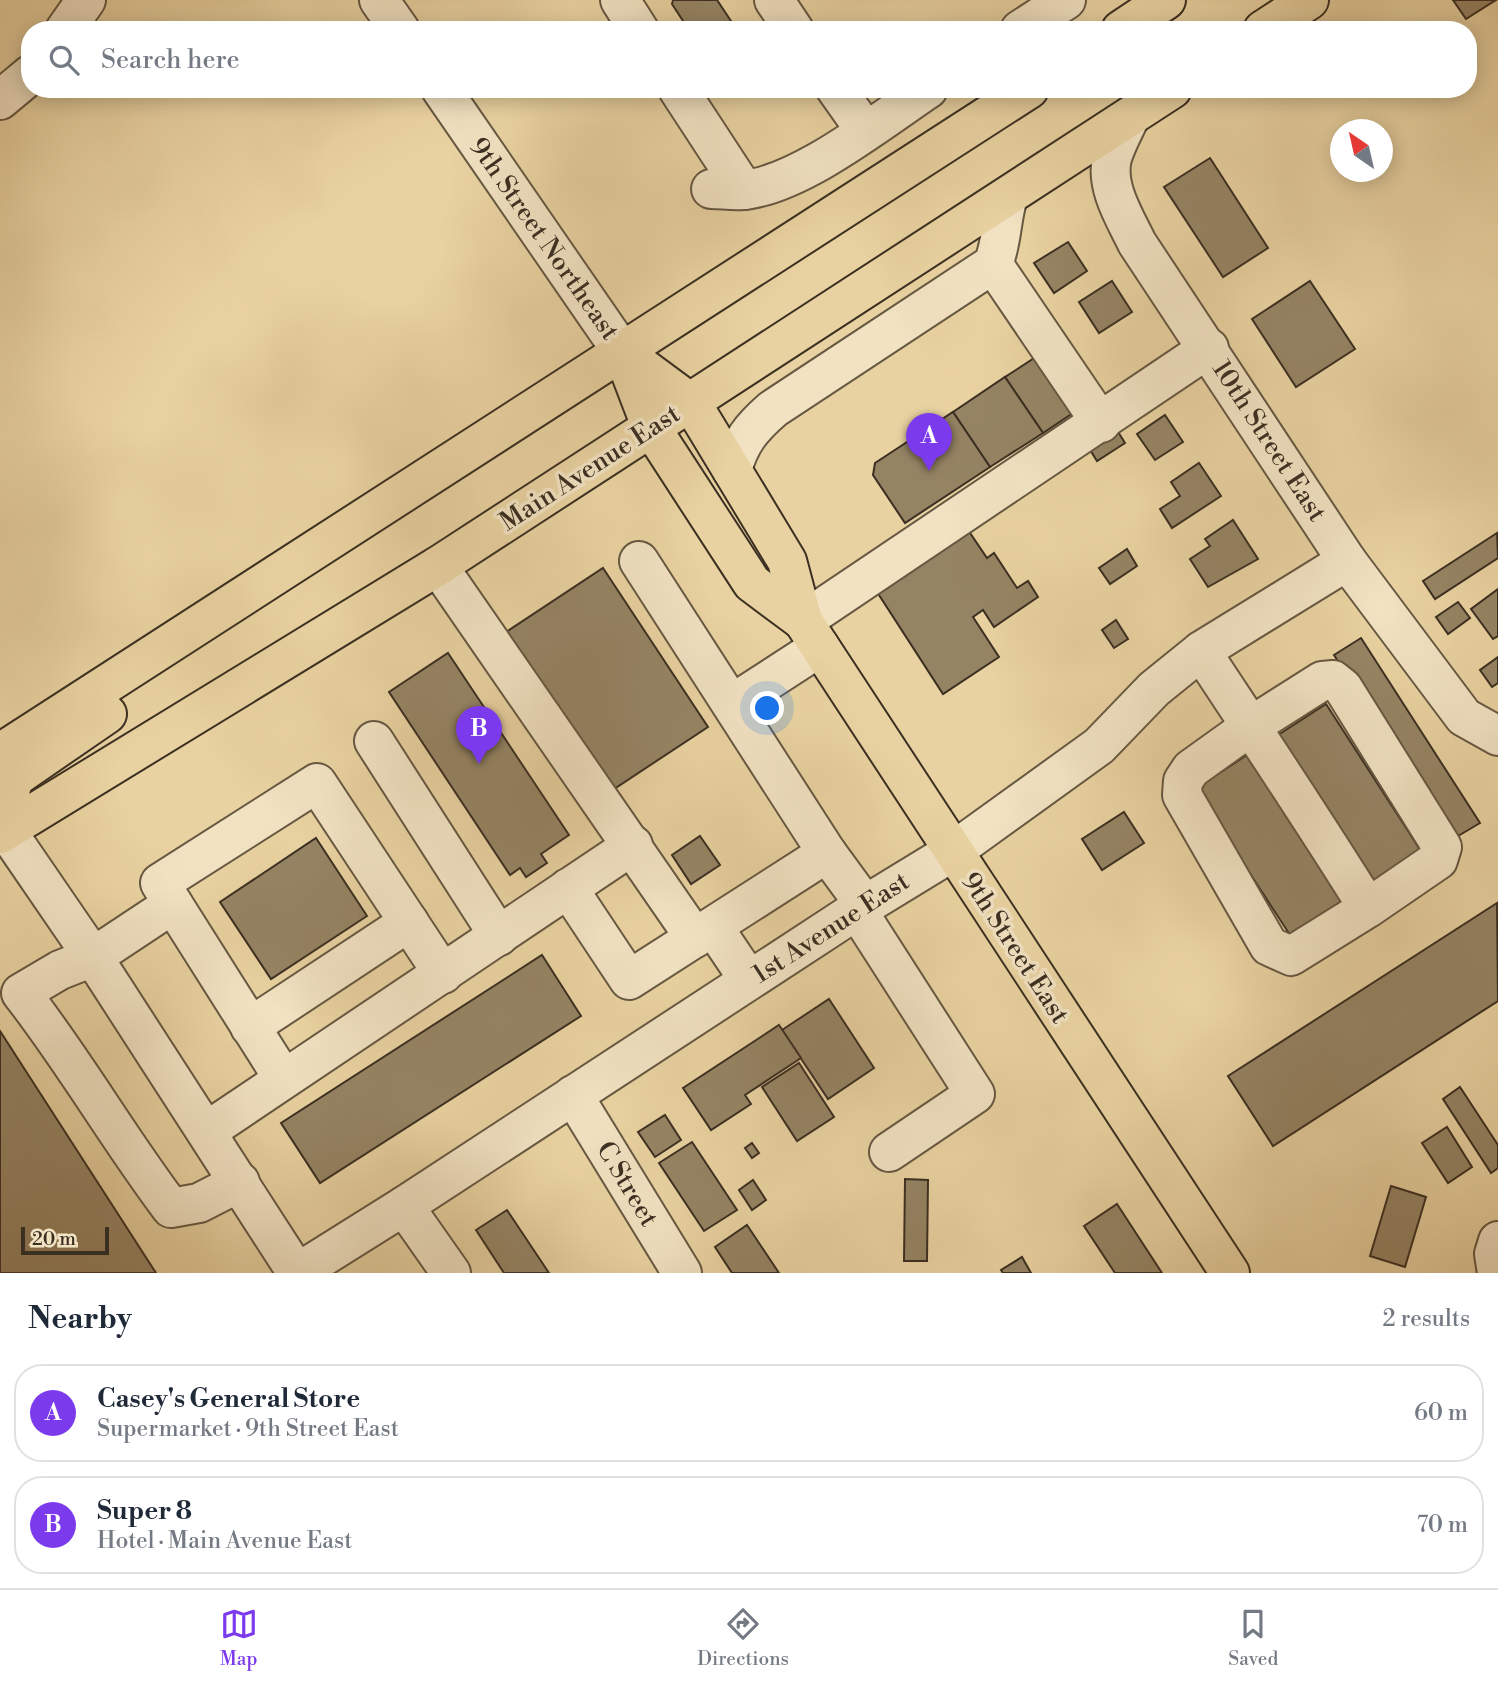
<!DOCTYPE html>
<meta charset="utf-8">
<style>
:root{--surface:#fff;--page:#f6f6f7;--text:#1f2937;--muted:#747a83;--line:#e0e1e3;--accent:#7c3aed}
body{margin:0;font-family:"Libre Bodoni",serif;background:var(--page);color:var(--text)}
.compass{position:absolute;left:1330px;top:119px;width:63px;height:63px;border-radius:50%;background:var(--surface);box-shadow:0 4px 18px #0003;rotate:326deg}
.scale{position:absolute;left:21px;bottom:18px;width:88px;box-sizing:border-box;padding-left:7px;border:4px solid #3b2f22;border-top:0;font-size:19px;line-height:24px;white-space:nowrap;color:#3b2f22;-webkit-text-stroke:5px #f1e2c2;paint-order:stroke}
.you{position:absolute;left:768px;top:709px;width:24px;height:24px;margin:-18px;border:5px solid #fff;border-radius:50%;background:#1a73e8;box-shadow:0 0 0 10px #1a73e833}
.badge{display:grid;place-items:center;width:46px;height:46px;border-radius:50%;background:var(--accent);color:#fff;font-size:23px;font-weight:700}
.pin{position:absolute;translate:-50% -58px;filter:drop-shadow(0 2px 4px #0008)}
.pin::after{content:'';position:absolute;top:37px;width:24px;height:21px;background:inherit;clip-path:polygon(0 0,100% 0,50% 100%)}
.list{margin:0;padding:0;list-style:none}
h2{display:flex;justify-content:space-between;align-items:center;height:91px;margin:0;padding:0 28px;font-size:30px}
h2 small{font-size:23px;font-weight:400;color:var(--muted)}
.list li{display:grid;grid-template-columns:46px 1fr auto;gap:21px;align-items:center;box-sizing:border-box;height:98px;margin:0 14px 14px;padding:0 14px;border:2px solid var(--line);border-radius:28px}
.list b{display:block;font-size:26px;white-space:nowrap}
.list p{margin:0;font-size:23px;white-space:nowrap;color:var(--muted)}
.list em{font-size:23px;font-style:normal;color:var(--muted)}
.icon{flex:none;width:38px;height:38px;fill:none;stroke:currentColor;stroke-width:2;stroke-linecap:round;stroke-linejoin:round}
.map{position:relative;flex:none;width:1498px;height:1273px;overflow:hidden}
.search{position:absolute;background:var(--surface);box-shadow:0 4px 18px #0003;left:21px;right:21px;top:21px;height:77px;display:flex;align-items:center;gap:18px;box-sizing:border-box;padding:0 24px;border-radius:28px;color:var(--muted);font-size:26px}
.sheet{height:315px;background:var(--surface)}
nav{display:flex;justify-content:space-around;align-items:center;box-sizing:border-box;height:98px;border-top:2px solid var(--line);background:var(--surface);font-size:19px;color:var(--muted)}
nav a{display:grid;justify-items:center;gap:4px}
nav .on{color:var(--accent)}
.map>svg:first-child{display:block}
.building{fill:#958464;stroke:#3b2f22;stroke-width:2}
.lines{fill:none;stroke-linecap:round;stroke-linejoin:round}
.minor-casing{stroke:#665842;stroke-width:42}
.major-casing{stroke:#3b2f22;stroke-width:42}
.minor{stroke:#f1e2c2;stroke-width:38}
.major{stroke:#e9d2a1;stroke-width:38}
.labels{text-anchor:middle;dominant-baseline:central;stroke-width:7;stroke-linejoin:round;paint-order:stroke}
.street-label{font-size:26px;fill:#3b2f22;stroke:#f1e2c2}
</style>
<div class="map">
<svg width="1498" height="1273" viewBox="0 0 1498 1273">
<rect width="100%" height="100%" fill="#e9d2a1"/>
<filter id="stains"><feTurbulence type="fractalNoise" baseFrequency=".00286" numOctaves="4"/><feColorMatrix values="0 0 0 0 .2 0 0 0 0 .09 0 0 0 0 .02 0 0 0 .5 -.17"/></filter>
<radialGradient id="worn" r=".72"><stop offset=".6" stop-color="#630" stop-opacity="0"/><stop offset="1" stop-color="#630" stop-opacity=".3"/></radialGradient>
<g class="building">
<path d="M 673,0 L 717,0 L 737,30 L 689,30 L 672,4 Z"/>
<path d="M 1453,0 L 1496,0 L 1466,19 Z"/>
<path d="M 1210,158 L 1268,248 L 1223,277 L 1164,187 Z"/>
<path d="M 1068,242 L 1087,271 L 1054,293 L 1034,263 Z"/>
<path d="M 1112,281 L 1132,312 L 1099,333 L 1079,302 Z"/>
<path d="M 1310,281 L 1355,349 L 1296,387 L 1252,319 Z"/>
<path d="M 1039,355 L 1076,411 L 1043,433 L 1005,377 Z"/>
<path d="M 1005,377 L 1043,433 L 990,467 L 953,412 Z"/>
<path d="M 953,412 L 990,467 L 905,523 L 873,475 L 875,463 Z"/>
<path d="M 1165,415 L 1183,442 L 1155,460 L 1137,434 Z"/>
<path d="M 1115,427 L 1125,443 L 1097,461 L 1087,445 Z"/>
<path d="M 1199,463 L 1221,496 L 1172,528 L 1160,509 L 1180,496 L 1171,482 Z"/>
<path d="M 1233,520 L 1258,559 L 1208,587 L 1190,559 L 1210,546 L 1205,539 Z"/>
<path d="M 962,521 L 987,558 L 994,553 L 1017,588 L 1028,581 L 1038,597 L 994,627 L 983,610 L 973,617 L 999,657 L 943,694 L 868,578 Z"/>
<path d="M 1497,533 L 1498,558 L 1435,599 L 1423,581 Z"/>
<path d="M 1127,549 L 1137,566 L 1110,584 L 1099,568 Z"/>
<path d="M 603,568 L 708,727 L 611,791 L 506,632 Z"/>
<path d="M 1498,589 L 1498,636 L 1493,639 L 1471,609 Z"/>
<path d="M 1458,602 L 1470,618 L 1448,634 L 1436,617 Z"/>
<path d="M 1116,620 L 1128,639 L 1114,648 L 1102,630 Z"/>
<path d="M 1361,638 L 1480,823 L 1453,839 L 1334,655 Z"/>
<path d="M 448,653 L 569,835 L 541,854 L 547,863 L 526,877 L 520,868 L 510,875 L 389,692 Z"/>
<path d="M 1498,657 L 1498,683 L 1492,687 L 1480,670 Z"/>
<path d="M 1326,704 L 1421,851 L 1370,884 L 1275,737 Z"/>
<path d="M 1247,755 L 1342,902 L 1290,935 L 1195,789 Z"/>
<path d="M 1124,812 L 1144,843 L 1102,870 L 1082,839 Z"/>
<path d="M 700,836 L 720,865 L 691,884 L 672,855 Z"/>
<path d="M 316,838 L 367,916 L 271,979 L 220,902 Z"/>
<path d="M 1497,903 L 1498,1001 L 1273,1146 L 1228,1076 Z"/>
<path d="M 542,955 L 581,1016 L 320,1183 L 281,1123 Z"/>
<path d="M 829,999 L 874,1068 L 828,1099 L 782,1030 Z"/>
<path d="M 779,1025 L 801,1058 L 745,1095 L 751,1104 L 711,1130 L 683,1088 Z"/>
<path d="M 0,1031 L 156,1273 L 0,1273 Z"/>
<path d="M 799,1063 L 834,1117 L 797,1141 L 762,1087 Z"/>
<path d="M 1460,1087 L 1498,1145 L 1498,1168 L 1491,1173 L 1443,1099 Z"/>
<path d="M 665,1115 L 681,1140 L 655,1157 L 638,1132 Z"/>
<path d="M 1447,1127 L 1472,1167 L 1448,1183 L 1422,1143 Z"/>
<path d="M 692,1142 L 737,1210 L 704,1231 L 659,1163 Z"/>
<path d="M 752,1143 L 759,1153 L 752,1158 L 745,1148 Z"/>
<path d="M 905,1179 L 928,1180 L 927,1261 L 904,1261 Z"/>
<path d="M 753,1180 L 766,1200 L 752,1210 L 739,1190 Z"/>
<path d="M 1391,1186 L 1426,1197 L 1405,1267 L 1370,1256 Z"/>
<path d="M 1117,1204 L 1162,1273 L 1115,1273 L 1084,1226 Z"/>
<path d="M 507,1210 L 549,1273 L 504,1273 L 476,1230 Z"/>
<path d="M 747,1225 L 779,1273 L 732,1273 L 715,1247 Z"/>
<path d="M 1022,1257 L 1031,1273 L 1003,1273 L 1001,1270 Z"/>
</g>
<g class="lines">
<defs>
<g id="minor">
<path d="M 379,0 L 400,30"/>
<path d="M 620,0 L 639,30"/>
<path d="M 774,0 L 794,30"/>
<path d="M 65,30 L 86,0"/>
<path d="M 1020,30 L 1066,0"/>
<path d="M 441,89 L 623,353"/>
<path d="M 678,89 L 744,190"/>
<path d="M 836,89 L 865,130"/>
<path d="M 0,100 L 30,75"/>
<path d="M 1130,117 C 1124,130 1116,144 1112,158 C 1105,187 1125,218 1137,243 L 1347,561 L 1464,717 L 1498,736"/>
<path d="M 711,189 C 721,189 733,191 743,190 C 800,185 880,121 928,89"/>
<path d="M 993,264 L 1101,423"/>
<path d="M 732,470 C 740,442 751,428 773,409 L 993,264 C 1002,244 1001,218 1008,197"/>
<path d="M 438,566 L 695,938"/>
<path d="M 803,621 L 1209,348"/>
<path d="M 1201,651 C 1257,736 1314,821 1368,908 L 1438,860 L 1442,847 L 1343,688 L 1333,680 L 1322,681 L 1251,726 L 1191,769 L 1183,781 L 1182,795 L 1269,946 L 1291,956 L 1368,908"/>
<path d="M 732,704 L 820,647"/>
<path d="M 374,741 L 499,936"/>
<path d="M 6,830 L 93,957 L 297,1273"/>
<path d="M 827,853 L 865,905"/>
<path d="M 568,888 L 629,980 L 827,853 L 639,561"/>
<path d="M 173,904 L 283,1078"/>
<path d="M 857,910 L 975,1094 L 889,1152"/>
<path d="M 714,928 L 749,980"/>
<path d="M 250,1027 L 409,922"/>
<path d="M 573,1095 L 682,1273"/>
<path d="M 207,1131 L 633,845"/>
<path d="M 240,1182 L 199,1203 L 171,1208 C 118,1138 75,1062 21,993 L 60,970 L 93,957 L 173,904 L 160,883 L 317,783 L 443,974"/>
<path d="M 404,1206 L 451,1273"/>
<path d="M 297,1273 L 404,1206 L 857,910 L 952,852 L 1099,746 L 1154,689 L 1201,651 L 1347,561"/>
<path d="M 1497,1273 L 1494,1254 L 1498,1241"/>
</g>
<g id="major">
<path d="M 1121,30 L 1166,0"/>
<path d="M 1263,30 L 1309,0"/>
<path d="M 623,353 L 692,404 L 787,561 L 803,621 L 1230,1273"/>
<path d="M 623,353 L 652,429 L 752,583 L 803,621"/>
<path d="M 0,753 L 1029,89"/>
<path d="M 6,830 L 6,805 L 14,778 L 107,714"/>
<path d="M 0,834 L 438,566 L 1172,89"/>
</g>
</defs>
<use href="#minor" class="minor-casing"/>
<use href="#major" class="major-casing"/>
<use href="#minor" class="minor"/>
<use href="#major" class="major"/>
</g>
<g class="labels">
<g class="street-label">
<text transform="translate(544 239) rotate(55)">9th Street Northeast</text>
<text transform="translate(1269 441) rotate(57)">10th Street East</text>
<text transform="translate(590 468) rotate(-33)">Main Avenue East</text>
<text transform="translate(831 928) rotate(-33)">1st Avenue East</text>
<text transform="translate(1015 948) rotate(57)">9th Street East</text>
<text transform="translate(627 1184) rotate(59)">C Street</text>
</g>
</g>
<rect width="100%" height="100%" filter="url(#stains)"/>
<rect width="100%" height="100%" fill="url(#worn)"/>
</svg>
<svg class="compass" viewBox="-18 -18 36 36"><path d="M0-13l5 13h-10z" fill="#e53935"/><path d="M0 13l5-13h-10z" fill="#747a83"/></svg>
<div class="scale">20 m</div>
<div class="you"></div>
<div class="pin badge" style="left:929px;top:471px">A</div>
<div class="pin badge" style="left:479px;top:764px">B</div>
<div class="search"><svg class="icon" aria-label="search" viewBox="0 0 24 24"><circle cx="10" cy="10" r="6"/><path d="M15 15l6 6"/></svg>Search here</div>
</div>
<section class="sheet">
<h2>Nearby<small>2 results</small></h2>
<ul class="list">
<li><span class="badge">A</span><div><b>Casey's General Store</b><p>Supermarket · 9th Street East</p></div><em>60 m</em></li>
<li><span class="badge">B</span><div><b>Super 8</b><p>Hotel · Main Avenue East</p></div><em>70 m</em></li>
</ul>
</section>
<nav>
<a class="on"><svg class="icon" aria-label="map" viewBox="0 0 24 24"><path d="M3 6l6-2 6 2 6-2v14l-6 2-6-2-6 2zM9 4v14M15 6v14"/></svg>Map</a>
<a><svg class="icon" aria-label="directions" viewBox="0 0 24 24"><path d="M12 3l9 9-9 9-9-9zM9 14v-3h6M13 9l2 2-2 2"/></svg>Directions</a>
<a><svg class="icon" aria-label="saved" viewBox="0 0 24 24"><path d="M7 4h10v16l-5-4-5 4z"/></svg>Saved</a>
</nav>
